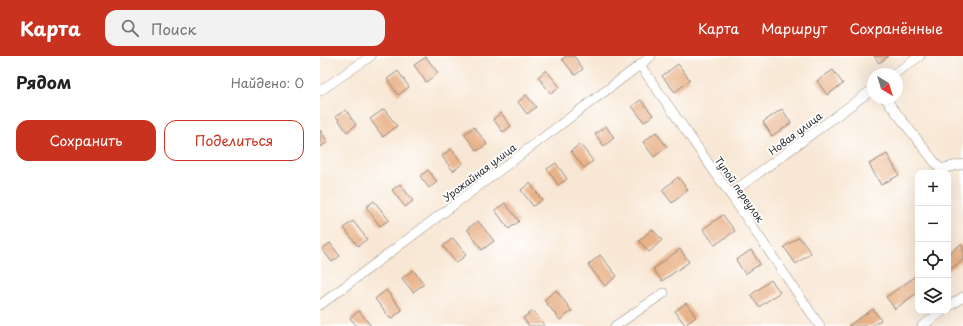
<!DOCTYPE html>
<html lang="ru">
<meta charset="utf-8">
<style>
:root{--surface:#fff;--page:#f2f2f2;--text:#222;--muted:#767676;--line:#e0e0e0;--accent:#c8321e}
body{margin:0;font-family:"Playpen Sans",sans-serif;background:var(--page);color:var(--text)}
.controls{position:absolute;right:12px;bottom:12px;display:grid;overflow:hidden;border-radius:8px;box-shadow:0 4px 16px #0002}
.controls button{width:36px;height:36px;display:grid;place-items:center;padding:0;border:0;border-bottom:1px solid var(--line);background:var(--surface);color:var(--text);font:20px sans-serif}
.compass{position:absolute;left:547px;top:12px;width:36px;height:36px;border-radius:50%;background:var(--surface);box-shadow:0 4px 16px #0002;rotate:142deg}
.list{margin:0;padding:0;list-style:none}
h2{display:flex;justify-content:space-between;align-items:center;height:52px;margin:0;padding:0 16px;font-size:17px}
h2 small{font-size:13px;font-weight:400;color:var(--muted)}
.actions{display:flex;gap:8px;padding:12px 16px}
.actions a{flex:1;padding:9px 0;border:1px solid var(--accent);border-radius:12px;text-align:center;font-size:14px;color:var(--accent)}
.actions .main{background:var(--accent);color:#fff}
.icon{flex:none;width:22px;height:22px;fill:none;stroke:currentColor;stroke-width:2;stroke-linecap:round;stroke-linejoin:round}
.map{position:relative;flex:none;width:643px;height:270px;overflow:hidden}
header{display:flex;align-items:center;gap:24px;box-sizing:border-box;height:56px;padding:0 20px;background:var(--accent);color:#fff}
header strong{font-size:19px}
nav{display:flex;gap:22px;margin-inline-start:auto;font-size:14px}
.search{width:280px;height:36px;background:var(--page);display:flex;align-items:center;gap:10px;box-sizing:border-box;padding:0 14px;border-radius:12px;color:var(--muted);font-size:15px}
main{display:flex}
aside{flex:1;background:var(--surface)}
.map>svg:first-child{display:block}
.building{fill:#e9b186}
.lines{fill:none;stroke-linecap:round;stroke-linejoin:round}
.minor-casing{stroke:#928980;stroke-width:10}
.minor{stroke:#fff;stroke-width:9}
.labels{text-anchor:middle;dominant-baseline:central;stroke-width:3.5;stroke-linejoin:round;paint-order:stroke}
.street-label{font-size:10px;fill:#2b2b2b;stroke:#fff}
</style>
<header>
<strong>Карта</strong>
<div class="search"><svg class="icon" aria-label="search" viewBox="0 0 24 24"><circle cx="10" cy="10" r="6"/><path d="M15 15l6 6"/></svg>Поиск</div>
<nav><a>Карта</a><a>Маршрут</a><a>Сохранённые</a></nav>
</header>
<main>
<aside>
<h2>Рядом<small>Найдено: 0</small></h2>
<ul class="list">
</ul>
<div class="actions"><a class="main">Сохранить</a><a>Поделиться</a></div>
</aside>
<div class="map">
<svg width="643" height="270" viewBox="0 0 643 270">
<rect width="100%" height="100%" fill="#fff"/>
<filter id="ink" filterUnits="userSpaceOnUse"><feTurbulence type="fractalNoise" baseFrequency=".025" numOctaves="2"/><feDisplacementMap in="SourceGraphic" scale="8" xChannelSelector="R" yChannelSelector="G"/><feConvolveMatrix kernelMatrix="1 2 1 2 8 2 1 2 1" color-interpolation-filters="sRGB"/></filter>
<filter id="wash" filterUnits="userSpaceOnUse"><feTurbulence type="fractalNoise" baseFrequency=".012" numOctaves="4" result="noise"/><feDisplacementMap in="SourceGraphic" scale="16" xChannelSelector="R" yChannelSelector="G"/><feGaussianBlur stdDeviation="0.9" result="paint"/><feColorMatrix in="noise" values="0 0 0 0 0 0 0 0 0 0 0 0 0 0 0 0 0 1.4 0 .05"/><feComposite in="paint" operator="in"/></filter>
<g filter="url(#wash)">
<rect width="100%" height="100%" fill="#f8e7d4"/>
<g id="blocks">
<g class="building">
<path d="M 246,0 L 254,0 L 263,13 L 255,19 L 242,3 Z"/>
<path d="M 554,0 L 569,0 L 559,7 Z"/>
<path d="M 106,1 L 118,17 L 106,26 L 94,9 Z"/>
<path d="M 358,8 L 370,24 L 355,36 L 342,20 Z"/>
<path d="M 226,14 L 240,31 L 231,38 L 218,21 Z"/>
<path d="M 513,14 L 523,28 L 507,39 L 497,25 Z"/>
<path d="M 78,15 L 89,31 L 78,39 L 67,23 Z"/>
<path d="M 206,39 L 216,51 L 207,58 L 198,46 Z"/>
<path d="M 321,44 L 333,59 L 324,66 L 312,50 Z"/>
<path d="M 64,53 L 77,70 L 63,81 L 50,63 Z"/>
<path d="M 462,53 L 471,67 L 452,80 L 443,66 Z"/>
<path d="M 26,54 L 36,69 L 27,76 L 16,60 Z"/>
<path d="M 181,57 L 191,70 L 183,76 L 173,63 Z"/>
<path d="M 286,70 L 294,82 L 284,90 L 275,78 Z"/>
<path d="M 154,71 L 167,88 L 157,95 L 144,78 Z"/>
<path d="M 0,74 L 8,86 L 0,91 Z"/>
<path d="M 336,76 L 347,91 L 334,101 L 323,86 Z"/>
<path d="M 260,88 L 273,105 L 264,112 L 251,95 Z"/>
<path d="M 131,93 L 143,107 L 133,115 L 122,100 Z"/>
<path d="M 567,98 L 579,119 L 561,129 L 549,108 Z"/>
<path d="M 236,107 L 247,123 L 238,129 L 227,113 Z"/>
<path d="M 108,114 L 117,126 L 109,132 L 100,120 Z"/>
<path d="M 358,121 L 368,134 L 352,147 L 342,134 Z"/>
<path d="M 210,127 L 222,144 L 213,150 L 201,134 Z"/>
<path d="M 80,128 L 93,145 L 85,151 L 72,134 Z"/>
<path d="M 54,145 L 69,164 L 60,170 L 46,151 Z"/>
<path d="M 185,147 L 199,165 L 189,173 L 175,154 Z"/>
<path d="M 403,159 L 415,175 L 395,189 L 383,173 Z"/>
<path d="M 33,165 L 47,183 L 38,190 L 24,172 Z"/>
<path d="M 158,165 L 174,185 L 162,194 L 147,173 Z"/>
<path d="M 332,173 L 342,184 L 329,196 L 319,185 Z"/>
<path d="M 479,181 L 491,197 L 476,208 L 464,191 Z"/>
<path d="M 133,182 L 146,199 L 136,207 L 123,190 Z"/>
<path d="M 10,187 L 20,200 L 12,206 L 2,193 Z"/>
<path d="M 641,188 L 643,191 L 643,204 L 628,215 L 628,198 Z"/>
<path d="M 360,193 L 369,206 L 342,225 L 333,213 Z"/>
<path d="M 431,194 L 440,208 L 425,218 L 416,204 Z"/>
<path d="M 280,199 L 297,220 L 285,230 L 268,209 Z"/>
<path d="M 93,214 L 104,228 L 93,236 L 82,222 Z"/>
<path d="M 596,220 L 598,222 L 598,236 L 575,253 L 566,241 Z"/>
<path d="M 451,224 L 460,236 L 439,251 L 431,239 Z"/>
<path d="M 66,234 L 82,254 L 71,263 L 55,243 Z"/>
<path d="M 236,234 L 252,255 L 240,264 L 224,244 Z"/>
<path d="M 366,247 L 376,261 L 365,269 L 355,255 Z"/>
<path d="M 553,253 L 561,264 L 552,270 L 528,270 Z"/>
<path d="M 39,255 L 51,270 L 37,270 L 30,262 Z"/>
<path d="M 213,255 L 225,270 L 209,270 L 203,262 Z"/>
</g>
</g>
</g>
<g filter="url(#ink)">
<use href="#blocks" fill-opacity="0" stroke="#928980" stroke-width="1"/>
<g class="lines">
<defs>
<g id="minor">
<path d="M 320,9 L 410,138 L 500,270"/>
<path d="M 574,18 L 600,0"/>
<path d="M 0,35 L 51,0"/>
<path d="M 565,42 L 620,113 L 643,108"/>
<path d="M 410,138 L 553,33"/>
<path d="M 0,249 L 320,9 L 331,0"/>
<path d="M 628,251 L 643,241"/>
<path d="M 295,270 L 344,237"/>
<path d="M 602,270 L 623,255"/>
</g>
</defs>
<use href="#minor" class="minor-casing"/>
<use href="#minor" class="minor"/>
</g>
</g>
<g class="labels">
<g class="street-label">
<text transform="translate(475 77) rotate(-37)">Новая улица</text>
<text transform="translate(159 116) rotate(-37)">Урожайная улица</text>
<text transform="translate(420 133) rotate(55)">Тупой переулок</text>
</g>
</g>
</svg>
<div class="controls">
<button>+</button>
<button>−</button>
<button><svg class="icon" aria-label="locate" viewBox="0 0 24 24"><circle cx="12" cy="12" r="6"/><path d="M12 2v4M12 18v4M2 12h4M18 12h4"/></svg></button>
<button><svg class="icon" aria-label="layers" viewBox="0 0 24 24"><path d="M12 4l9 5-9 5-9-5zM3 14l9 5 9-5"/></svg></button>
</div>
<svg class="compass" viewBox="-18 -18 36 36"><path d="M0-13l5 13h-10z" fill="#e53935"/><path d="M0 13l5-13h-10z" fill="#767676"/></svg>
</div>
</main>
